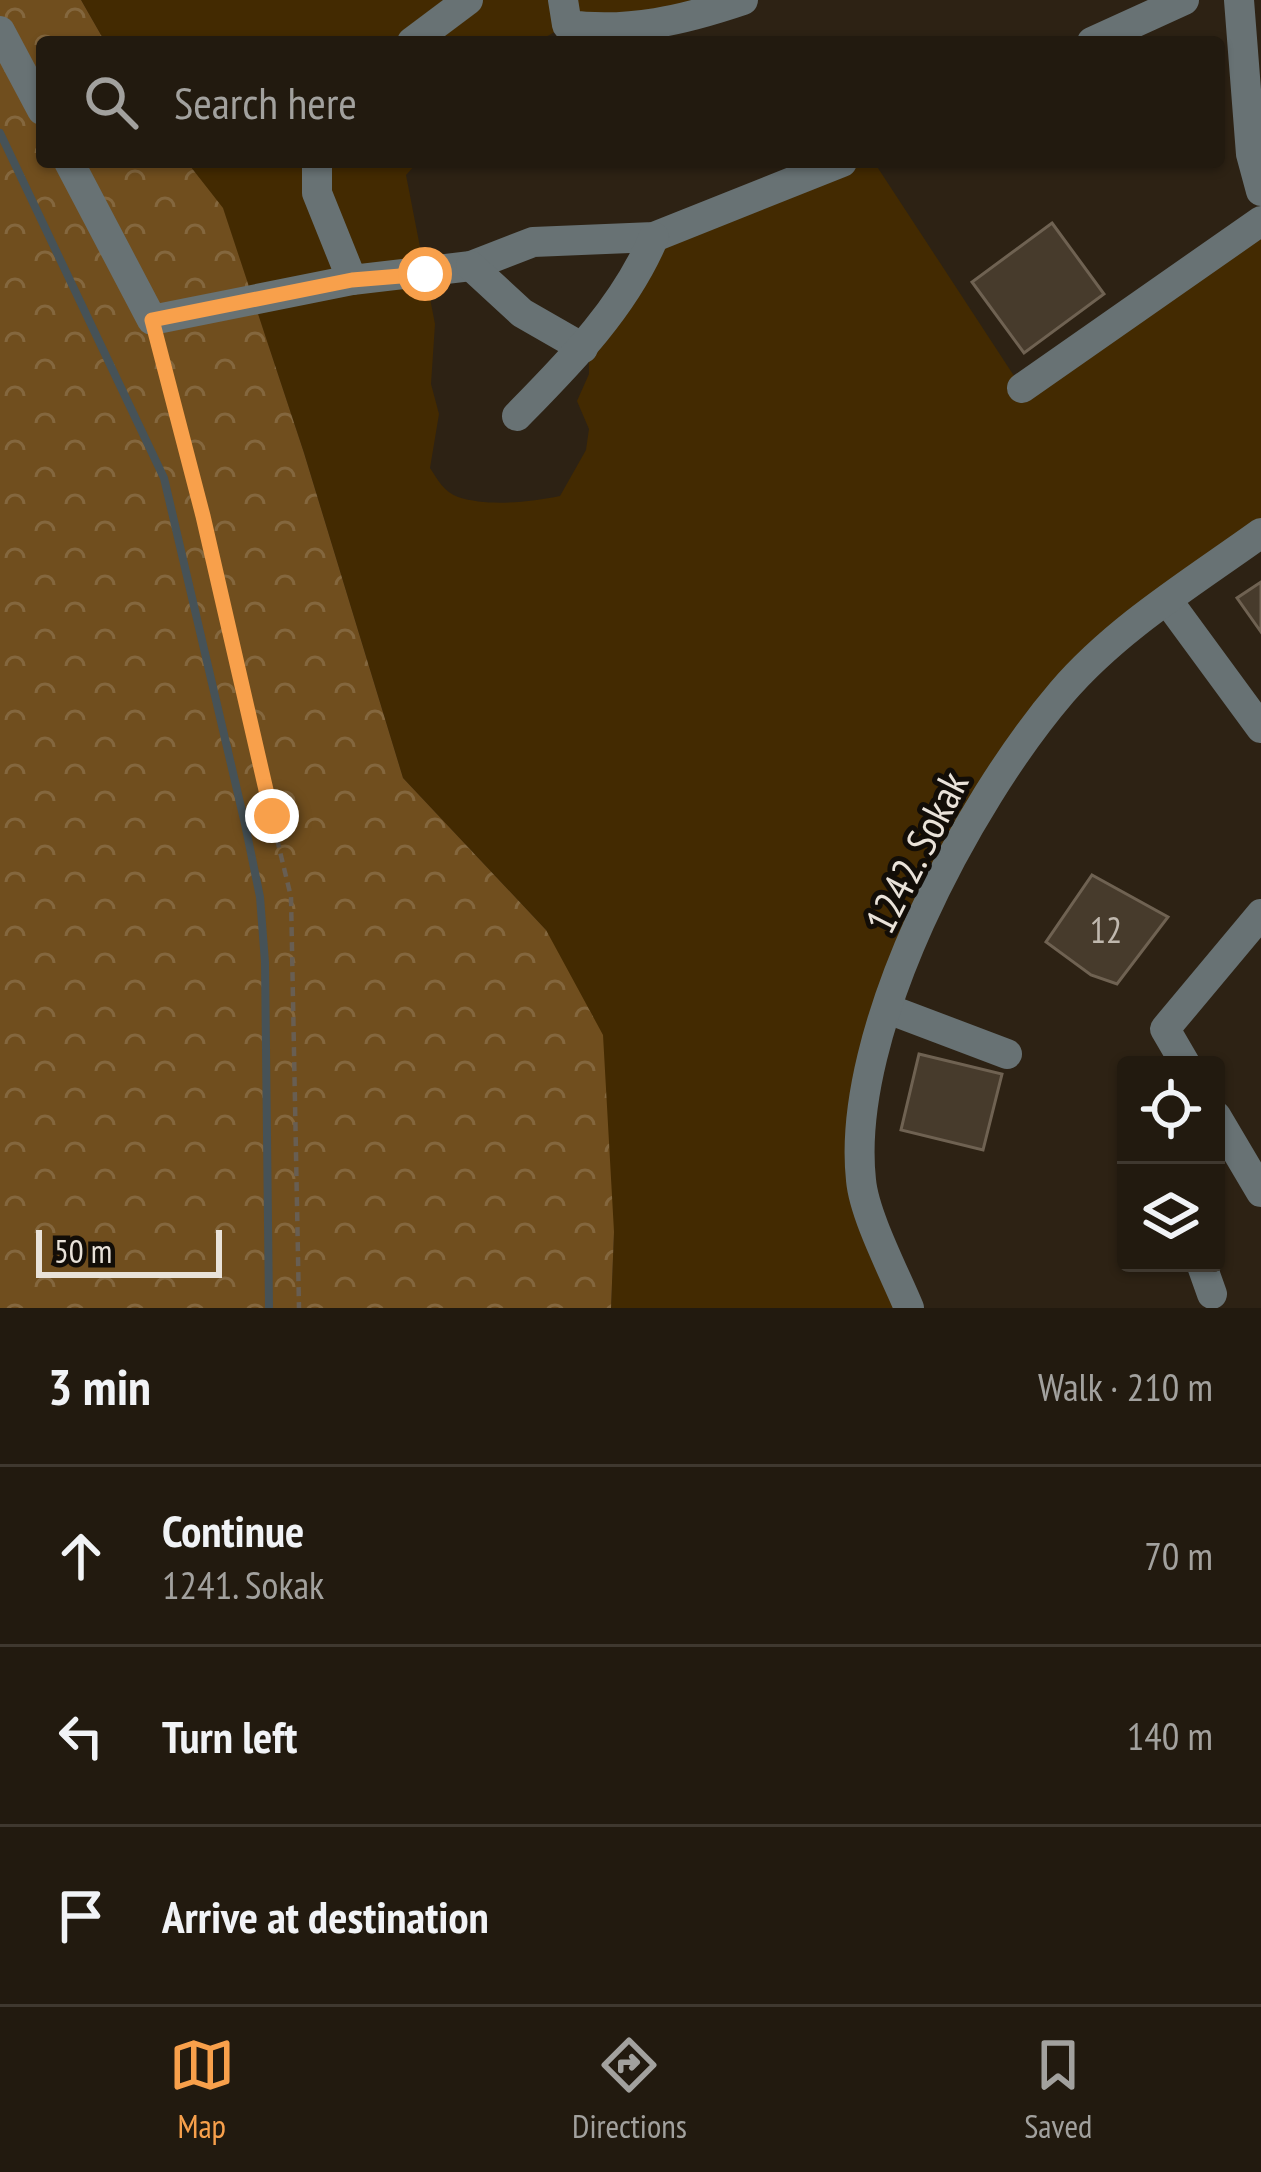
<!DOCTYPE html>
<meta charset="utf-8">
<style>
:root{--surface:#221a0f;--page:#2e271d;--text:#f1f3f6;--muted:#a2a19e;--line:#3f382f;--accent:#f8a04b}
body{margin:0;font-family:"PT Sans Narrow",sans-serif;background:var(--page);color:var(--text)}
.controls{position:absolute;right:36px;bottom:36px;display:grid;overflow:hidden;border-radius:12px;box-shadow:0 3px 9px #0004}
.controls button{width:108px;height:108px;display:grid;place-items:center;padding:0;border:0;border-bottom:3px solid var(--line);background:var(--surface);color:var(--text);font:60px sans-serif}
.scale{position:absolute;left:36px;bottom:30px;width:186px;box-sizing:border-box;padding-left:12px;border:6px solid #e9e2d9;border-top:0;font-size:33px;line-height:42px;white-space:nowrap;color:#e9e2d9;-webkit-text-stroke:9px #120d07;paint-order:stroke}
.stop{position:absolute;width:36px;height:36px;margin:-27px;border:9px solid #f8a04b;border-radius:50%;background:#fff}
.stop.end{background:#f8a04b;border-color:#fff;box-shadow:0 3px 12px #0008}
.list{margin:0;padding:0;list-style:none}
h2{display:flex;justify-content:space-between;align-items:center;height:156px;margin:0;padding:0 48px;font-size:51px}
h2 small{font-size:39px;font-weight:400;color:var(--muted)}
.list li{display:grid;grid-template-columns:78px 1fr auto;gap:36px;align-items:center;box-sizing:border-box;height:180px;padding:0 48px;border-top:3px solid var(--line)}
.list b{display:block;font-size:45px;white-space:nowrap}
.list p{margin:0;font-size:39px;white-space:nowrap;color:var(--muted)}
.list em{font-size:39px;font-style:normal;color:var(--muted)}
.icon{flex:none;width:66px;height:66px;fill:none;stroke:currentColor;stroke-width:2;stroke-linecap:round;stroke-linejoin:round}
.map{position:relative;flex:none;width:1261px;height:1308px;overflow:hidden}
.search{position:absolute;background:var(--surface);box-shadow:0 3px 9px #0004;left:36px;right:36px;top:36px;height:132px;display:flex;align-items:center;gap:30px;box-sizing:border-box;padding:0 42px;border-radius:12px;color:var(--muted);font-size:45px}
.sheet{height:696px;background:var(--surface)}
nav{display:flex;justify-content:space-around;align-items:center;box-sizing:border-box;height:168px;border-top:3px solid var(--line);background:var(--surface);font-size:33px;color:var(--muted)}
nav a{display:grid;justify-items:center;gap:6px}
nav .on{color:var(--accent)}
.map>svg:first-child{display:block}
.grass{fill:#432a01}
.forest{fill:url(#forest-crowns)}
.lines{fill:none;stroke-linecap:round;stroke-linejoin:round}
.stream{stroke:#465257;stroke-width:8}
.building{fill:#473b2c;stroke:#6f6252;stroke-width:3}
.path{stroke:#685e52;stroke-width:4.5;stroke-dasharray:9 6;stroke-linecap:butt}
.minor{stroke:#687274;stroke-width:30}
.route{stroke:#f8a04b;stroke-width:15}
.labels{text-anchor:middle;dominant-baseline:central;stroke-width:10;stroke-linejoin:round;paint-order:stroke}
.number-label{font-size:36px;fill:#c0b8ae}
.street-label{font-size:42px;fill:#e9e2d9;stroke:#120d07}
</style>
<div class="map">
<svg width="1261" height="1308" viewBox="0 0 1261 1308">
<defs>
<pattern id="forest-crowns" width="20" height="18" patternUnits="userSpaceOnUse" patternTransform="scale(3)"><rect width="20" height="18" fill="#704e1e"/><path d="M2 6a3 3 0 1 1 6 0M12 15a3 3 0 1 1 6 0" fill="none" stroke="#84673e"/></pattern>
</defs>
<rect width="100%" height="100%" fill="#2d2214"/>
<g class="grass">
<path d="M 81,0 L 743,0 L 567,25 L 537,42 L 105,42 Z"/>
<path d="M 187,162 L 418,162 L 406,175 L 435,324 L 431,384 L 439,414 L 430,468 C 438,480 444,492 458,497 C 489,507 529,502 560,496 L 586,450 L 589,429 L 577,401 L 589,374 L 589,359 L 654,237 L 842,162 L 874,162 L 1022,388 L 1261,221 L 1261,533 L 1063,691 L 927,910 L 859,1129 L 909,1308 L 611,1308 L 614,1232 L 546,930 L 403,778 L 304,453 L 223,209 Z"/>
</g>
<path class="forest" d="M 0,0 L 81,0 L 105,42 L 42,42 L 42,162 L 187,162 L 223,208 L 304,453 L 403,778 L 546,930 L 603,1035 L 614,1232 L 611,1308 L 0,1308 Z"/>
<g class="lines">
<path class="stream" d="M 0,133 L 164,478 L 245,824 L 260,897 L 265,962 L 269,1308"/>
</g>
<g class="building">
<path d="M 1052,223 L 1104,294 L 1024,353 L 972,282 Z"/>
<path d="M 1261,582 L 1261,632 L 1237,598 Z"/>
<path d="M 1092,875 L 1168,917 L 1117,984 L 1091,975 L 1046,942 Z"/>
<path d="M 919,1054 L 1002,1074 L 983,1150 L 901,1130 Z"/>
</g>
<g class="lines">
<path class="path" d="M 158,343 L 203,516 L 226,628 L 291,897 L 299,1308"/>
<g class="minor">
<path d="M 563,0 L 567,25 C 629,33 684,20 743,0"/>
<path d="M 1239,0 L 1251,154 L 1261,191"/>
<path d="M 0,31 L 42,110"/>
<path d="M 412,42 L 468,0"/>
<path d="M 1092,42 L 1184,0"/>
<path d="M 69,162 L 152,320 L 352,280 L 471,266 L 533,242 L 654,237 L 842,162"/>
<path d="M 317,162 L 317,193 L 352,280"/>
<path d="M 471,266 L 522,313 L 583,348"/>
<path d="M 1022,388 L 1261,221"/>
<path d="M 517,416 C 570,362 624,308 654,237"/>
<path d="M 1167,600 L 1261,728"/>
<path d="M 888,1009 L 1007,1054"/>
<path d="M 1186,1065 L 1165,1029 L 1261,914"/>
<path d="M 1216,1116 L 1261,1192"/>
<path d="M 1201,1263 L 1212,1294"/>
<path d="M 909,1308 C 895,1274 864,1215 861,1180 C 845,1032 967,803 1062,692 C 1117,628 1193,582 1261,533"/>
</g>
</g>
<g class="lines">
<path class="route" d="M 272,816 L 203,516 L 152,320 L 352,280 L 425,274"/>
</g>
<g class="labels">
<g class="number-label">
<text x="1106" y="929">12</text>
</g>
<g class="street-label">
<text transform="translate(916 852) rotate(-63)">1242. Sokak</text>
</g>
</g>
</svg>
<div class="controls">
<button><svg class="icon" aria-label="locate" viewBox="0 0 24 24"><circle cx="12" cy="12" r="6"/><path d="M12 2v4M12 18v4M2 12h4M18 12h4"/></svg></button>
<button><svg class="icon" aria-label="layers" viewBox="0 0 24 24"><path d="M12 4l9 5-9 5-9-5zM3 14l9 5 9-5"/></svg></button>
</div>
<div class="scale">50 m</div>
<div class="stop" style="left:425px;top:274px"></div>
<div class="stop end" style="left:272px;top:816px"></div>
<div class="search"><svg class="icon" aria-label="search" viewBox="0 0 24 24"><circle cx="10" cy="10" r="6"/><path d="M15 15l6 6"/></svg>Search here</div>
</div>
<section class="sheet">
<h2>3 min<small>Walk · 210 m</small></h2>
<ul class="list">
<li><svg class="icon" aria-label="ahead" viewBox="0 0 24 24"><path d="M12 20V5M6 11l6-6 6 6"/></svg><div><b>Continue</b><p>1241. Sokak</p></div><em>70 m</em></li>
<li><svg class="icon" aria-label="left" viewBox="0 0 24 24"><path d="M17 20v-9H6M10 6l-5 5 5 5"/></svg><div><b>Turn left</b></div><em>140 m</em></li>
<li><svg class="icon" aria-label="arrive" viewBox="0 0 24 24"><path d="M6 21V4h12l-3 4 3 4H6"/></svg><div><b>Arrive at destination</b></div></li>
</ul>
</section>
<nav>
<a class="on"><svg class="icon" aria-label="map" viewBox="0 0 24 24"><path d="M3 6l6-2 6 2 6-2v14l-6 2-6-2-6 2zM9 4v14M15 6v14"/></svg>Map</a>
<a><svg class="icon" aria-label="directions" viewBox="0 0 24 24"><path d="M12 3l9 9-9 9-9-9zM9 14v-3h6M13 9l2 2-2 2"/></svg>Directions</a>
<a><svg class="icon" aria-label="saved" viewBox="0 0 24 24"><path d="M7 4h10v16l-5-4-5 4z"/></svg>Saved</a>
</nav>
